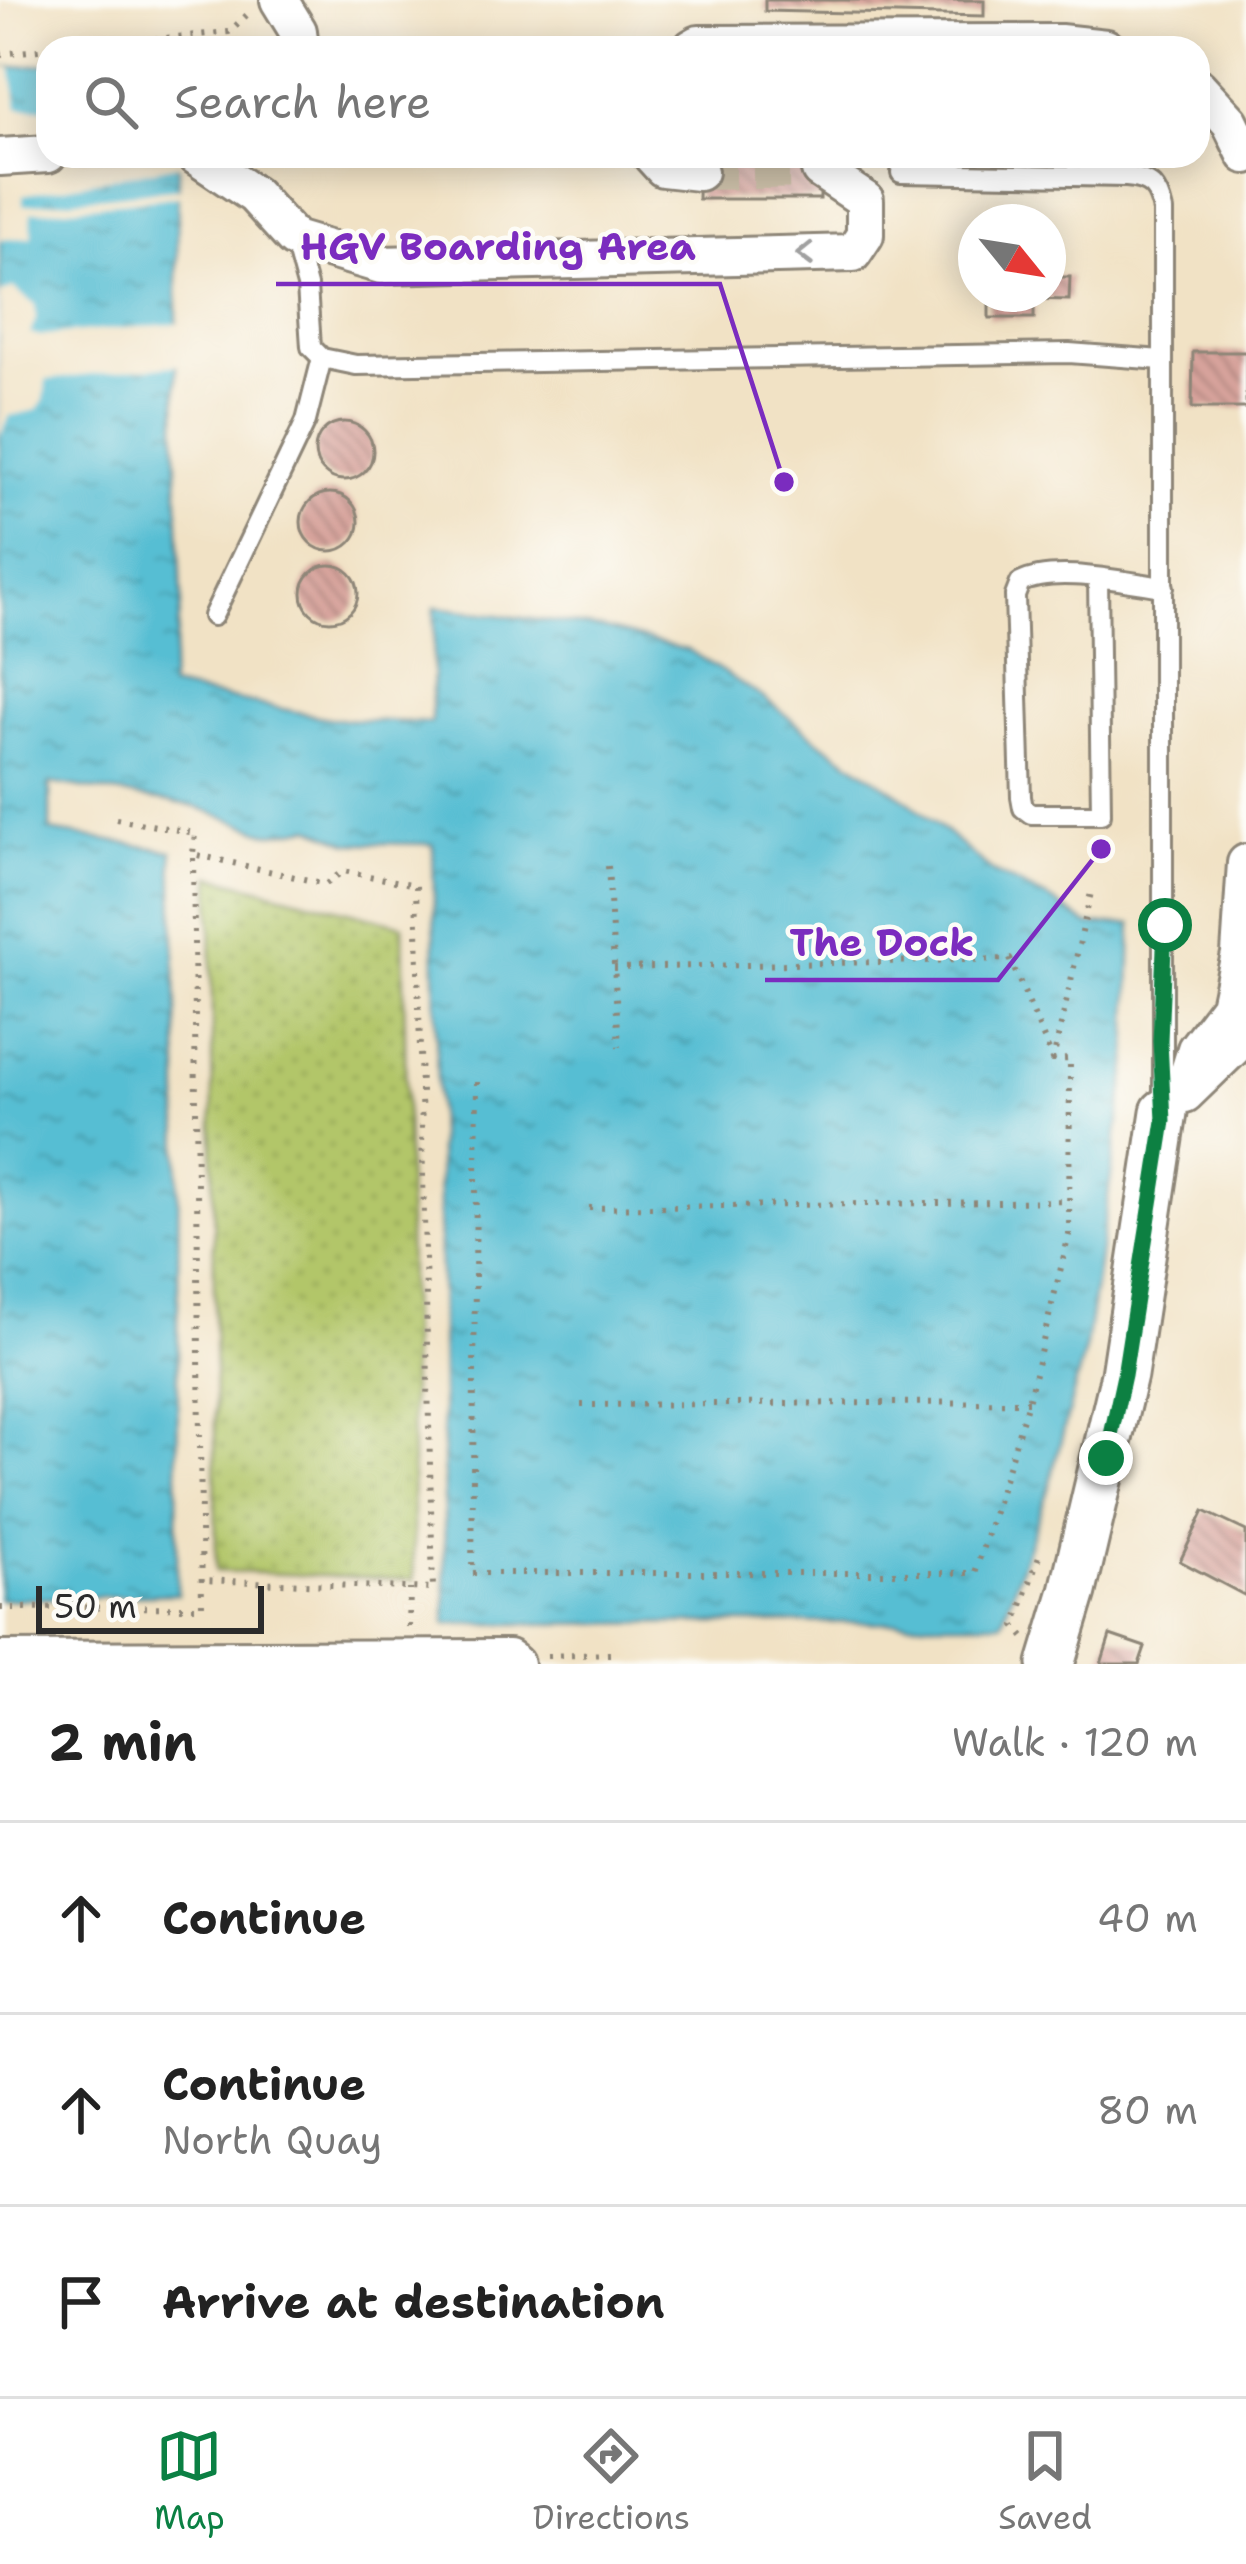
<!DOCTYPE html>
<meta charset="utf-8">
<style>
:root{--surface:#fff;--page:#f2f2f2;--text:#222;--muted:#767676;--line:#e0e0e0;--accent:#0b8043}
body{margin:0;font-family:"Shantell Sans",sans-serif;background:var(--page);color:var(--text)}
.compass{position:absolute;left:958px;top:204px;width:108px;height:108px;border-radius:50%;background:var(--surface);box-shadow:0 6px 30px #0003;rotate:120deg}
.scale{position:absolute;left:36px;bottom:30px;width:228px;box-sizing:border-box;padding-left:12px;border:6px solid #2b2b2b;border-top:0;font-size:33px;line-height:42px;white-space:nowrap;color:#2b2b2b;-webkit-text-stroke:9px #fdfcf7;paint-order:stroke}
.stop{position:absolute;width:36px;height:36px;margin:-27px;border:9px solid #0b8043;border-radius:50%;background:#fff}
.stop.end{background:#0b8043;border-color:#fff;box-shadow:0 3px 12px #0008}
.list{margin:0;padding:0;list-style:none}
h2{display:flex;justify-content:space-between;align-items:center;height:156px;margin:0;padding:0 48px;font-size:51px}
h2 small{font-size:39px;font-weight:400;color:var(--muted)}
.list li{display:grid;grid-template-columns:78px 1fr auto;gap:36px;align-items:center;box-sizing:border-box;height:192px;padding:0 48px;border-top:3px solid var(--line)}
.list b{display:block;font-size:45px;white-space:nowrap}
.list p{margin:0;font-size:39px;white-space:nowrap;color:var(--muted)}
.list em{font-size:39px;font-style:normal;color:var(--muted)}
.icon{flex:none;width:66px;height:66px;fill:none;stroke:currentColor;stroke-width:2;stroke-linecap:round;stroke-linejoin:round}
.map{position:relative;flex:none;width:1246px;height:1664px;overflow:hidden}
.search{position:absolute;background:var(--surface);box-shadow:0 6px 30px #0003;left:36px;right:36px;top:36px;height:132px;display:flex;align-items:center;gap:30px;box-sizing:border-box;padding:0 42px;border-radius:36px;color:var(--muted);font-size:45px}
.sheet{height:732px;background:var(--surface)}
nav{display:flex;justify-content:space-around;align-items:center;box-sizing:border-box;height:168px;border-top:3px solid var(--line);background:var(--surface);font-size:33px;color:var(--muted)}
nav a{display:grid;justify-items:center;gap:6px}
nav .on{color:var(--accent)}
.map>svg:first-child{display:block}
.park{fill:url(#park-dots);stroke:#6e784a;stroke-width:3}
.water{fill:url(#water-ripples);stroke:#40747f;stroke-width:3}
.pier{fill:#f1e2c5}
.building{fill:url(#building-back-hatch)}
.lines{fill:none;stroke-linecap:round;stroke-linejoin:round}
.minor-tunnel{stroke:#c9bda6;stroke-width:36;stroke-dasharray:36 18;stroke-linecap:butt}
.service-casing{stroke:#8e8678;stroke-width:24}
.minor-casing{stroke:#8e8678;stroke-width:42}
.tertiary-casing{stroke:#8e8678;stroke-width:51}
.path{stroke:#8e8678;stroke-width:6;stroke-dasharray:3 9;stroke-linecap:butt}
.service{stroke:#fff;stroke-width:18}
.minor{stroke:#fff;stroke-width:36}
.tertiary{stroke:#fff;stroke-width:45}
.oneway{stroke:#a0a0a0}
.route{stroke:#0b8043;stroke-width:15}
.leader{fill:none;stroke:#7b2cbf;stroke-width:4.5}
.callout-dot{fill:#7b2cbf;stroke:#fdfcf7;stroke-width:4.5}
.callout-label{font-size:39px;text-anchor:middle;font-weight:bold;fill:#7b2cbf;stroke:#fdfcf7;stroke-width:9;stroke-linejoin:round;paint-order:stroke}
</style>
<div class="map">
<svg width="1246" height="1664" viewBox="0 0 1246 1664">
<defs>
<pattern id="park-dots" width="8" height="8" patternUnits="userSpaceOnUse" patternTransform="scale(3)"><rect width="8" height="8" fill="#b2c669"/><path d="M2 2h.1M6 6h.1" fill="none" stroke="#99aa5b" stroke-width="1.8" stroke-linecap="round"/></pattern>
<pattern id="water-ripples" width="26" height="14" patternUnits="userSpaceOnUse" patternTransform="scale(3)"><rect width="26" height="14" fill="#56bed3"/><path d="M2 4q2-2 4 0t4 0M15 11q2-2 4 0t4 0" fill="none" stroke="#479bab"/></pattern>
<pattern id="building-back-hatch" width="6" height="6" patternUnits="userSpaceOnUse" patternTransform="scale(3)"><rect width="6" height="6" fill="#d7a39b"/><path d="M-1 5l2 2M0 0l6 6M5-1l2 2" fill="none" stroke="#af857f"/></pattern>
</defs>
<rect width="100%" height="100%" fill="#fdfcf7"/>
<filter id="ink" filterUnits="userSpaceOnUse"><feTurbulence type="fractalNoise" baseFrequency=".00833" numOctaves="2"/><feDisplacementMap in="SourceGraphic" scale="24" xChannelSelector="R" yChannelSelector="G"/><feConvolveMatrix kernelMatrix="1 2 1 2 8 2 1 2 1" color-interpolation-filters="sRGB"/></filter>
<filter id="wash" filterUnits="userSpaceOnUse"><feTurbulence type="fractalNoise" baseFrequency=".004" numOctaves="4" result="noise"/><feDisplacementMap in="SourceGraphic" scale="48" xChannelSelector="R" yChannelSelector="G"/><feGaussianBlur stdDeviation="2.7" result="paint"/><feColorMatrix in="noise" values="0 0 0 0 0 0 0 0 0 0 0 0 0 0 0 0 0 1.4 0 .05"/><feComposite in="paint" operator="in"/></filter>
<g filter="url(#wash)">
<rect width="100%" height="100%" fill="#f1e2c5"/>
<path class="park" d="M 211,876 L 403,925 L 414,1580 L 216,1571 Z"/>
<path class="water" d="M 48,64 L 48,156 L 178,156 L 176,444 L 182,600 L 169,687 L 333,719 L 431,723 L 435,607 L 601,628 L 690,651 L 765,699 L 825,745 L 906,799 L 993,872 L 1053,901 L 1088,925 L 1132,924 L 1128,1061 L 1086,1346 L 1048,1489 L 1002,1622 L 446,1624 L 433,844 L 349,843 L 311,827 L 270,834 L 191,805 L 50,783 L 50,831 L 172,851 L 179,1070 L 177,1594 L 0,1600 L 0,68 Z"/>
<g class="pier">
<path d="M 11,67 L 18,108 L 48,108 L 48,156 L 184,156 L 183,164 L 23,195 L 23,205 L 183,188 L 183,196 L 31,212 L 32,237 L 0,240 L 0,68 Z"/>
<path d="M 13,288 L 35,305 L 36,319 L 30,334 L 38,336 L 182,323 L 182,365 L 46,380 L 44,400 L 37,410 L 9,416 L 0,436 L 0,294 Z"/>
</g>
<g id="blocks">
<g class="building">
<path d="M 765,0 L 984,0 L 984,16 L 765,11 Z"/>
<path d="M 699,156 L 820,156 L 820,199 L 698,199 Z"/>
<path d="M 1048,277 L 1070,277 L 1069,300 L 1034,299 L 1034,318 L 989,318 L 989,294 L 1048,294 Z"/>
<path d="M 1193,352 L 1246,352 L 1246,408 L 1192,408 Z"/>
<circle cx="344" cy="451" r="29"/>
<circle cx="330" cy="522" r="29"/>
<circle cx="330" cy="593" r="28"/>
<path d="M 1204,1511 L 1246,1531 L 1246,1596 L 1180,1561 Z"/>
<path d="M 1110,1635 L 1145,1647 L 1139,1664 L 1101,1664 Z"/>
</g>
</g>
</g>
<g filter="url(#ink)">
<use href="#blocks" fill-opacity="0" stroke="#8e8678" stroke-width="3"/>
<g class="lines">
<path class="minor-tunnel" d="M 699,172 L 820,170"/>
<defs>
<g id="service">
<path d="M 901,173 L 1126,177 C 1151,179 1158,188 1163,211 L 1163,1105"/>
<path d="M 294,239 L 307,286 L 311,347 L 322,358 L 356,365 L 1069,353 L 1162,360"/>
<path d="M 1098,578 L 1101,814 L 1031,814 L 1023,808 L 1021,797 L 1015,596 L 1020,583 C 1055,565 1125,582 1164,587"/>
<path d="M 213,616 L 306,421 L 322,358"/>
</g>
<g id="minor">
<path d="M 279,0 L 298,31 L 300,48"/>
<path d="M 692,48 L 699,44 L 1060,43 L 1106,48"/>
<path d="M 1198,87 L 1230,122 L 1246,155"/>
<path d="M 196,156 L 254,195 L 294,239 L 381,265 L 853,253 L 865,235 L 865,200 L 820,170"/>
<path d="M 652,156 L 663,168 L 699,172"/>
<path d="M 0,157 L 48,154"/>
<path d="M 1185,1094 L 1246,1035"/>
<path d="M 1164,1112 L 1188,1075 L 1196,1049 L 1229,1006 L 1240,954 L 1246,863"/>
<path d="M 0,1660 L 508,1658 L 515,1664"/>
</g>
<path id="tertiary" d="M 1051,1664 L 1073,1591 L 1124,1375 L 1164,1112"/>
</defs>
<use href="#service" class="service-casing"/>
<use href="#minor" class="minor-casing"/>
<use href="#tertiary" class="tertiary-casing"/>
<g class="path">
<path d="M 59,48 L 229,32 L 251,11"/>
<path d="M 0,54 L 48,49"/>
<path d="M 116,819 L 195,833 L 193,854"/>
<path d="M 608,866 L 619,1047"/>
<path d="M 614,968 L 1010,959 L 1053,1060 L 1092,888"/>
<path d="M 477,1082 L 472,1573 L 975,1573 L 1028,1402 L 1069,1235 L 1070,1059 L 1053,1060"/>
<path d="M 589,1208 L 1069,1201"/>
<path d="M 581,1405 L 1028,1402"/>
<path d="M 0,1608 L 202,1607 L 193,854 L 326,884 L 343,871 L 416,885 L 433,1589 L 202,1580"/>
<path d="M 409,1627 L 410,1589"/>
<path d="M 1024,1637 L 1015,1626 L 1041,1550"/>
<path d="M 547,1656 L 610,1654"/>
</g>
<use href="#service" class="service"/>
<use href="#minor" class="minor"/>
<use href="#tertiary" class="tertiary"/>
</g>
<defs><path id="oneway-chevron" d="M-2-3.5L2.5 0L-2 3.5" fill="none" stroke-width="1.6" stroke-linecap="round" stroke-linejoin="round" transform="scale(3)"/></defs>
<use class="oneway" href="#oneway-chevron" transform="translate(805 254) rotate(179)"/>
</g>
<g class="lines" filter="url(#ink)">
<path class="route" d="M 1106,1458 L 1124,1375 L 1164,1121 L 1160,1041 L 1165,925"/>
</g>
<path class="leader" d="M784 482L720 284H276M1101 849L998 980H765"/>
<g class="callout-dot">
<circle cx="784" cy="482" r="12"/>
<circle cx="1101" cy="849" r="12"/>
</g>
<g class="callout-label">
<text x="498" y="260">HGV Boarding Area</text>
<text x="882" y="956">The Dock</text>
</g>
</svg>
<svg class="compass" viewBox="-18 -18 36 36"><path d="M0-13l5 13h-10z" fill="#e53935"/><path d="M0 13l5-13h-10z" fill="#767676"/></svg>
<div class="scale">50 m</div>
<div class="stop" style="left:1165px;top:925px"></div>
<div class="stop end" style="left:1106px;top:1458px"></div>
<div class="search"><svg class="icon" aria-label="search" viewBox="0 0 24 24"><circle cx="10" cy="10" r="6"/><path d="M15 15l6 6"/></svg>Search here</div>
</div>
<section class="sheet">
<h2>2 min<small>Walk · 120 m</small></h2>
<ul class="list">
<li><svg class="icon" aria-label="ahead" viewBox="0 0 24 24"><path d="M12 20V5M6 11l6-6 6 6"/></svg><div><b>Continue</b></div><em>40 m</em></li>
<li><svg class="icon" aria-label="ahead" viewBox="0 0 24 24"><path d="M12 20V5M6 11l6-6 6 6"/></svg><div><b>Continue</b><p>North Quay</p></div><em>80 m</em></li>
<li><svg class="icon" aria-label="arrive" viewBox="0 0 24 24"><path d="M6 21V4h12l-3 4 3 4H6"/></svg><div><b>Arrive at destination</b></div></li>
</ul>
</section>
<nav>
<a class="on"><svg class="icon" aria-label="map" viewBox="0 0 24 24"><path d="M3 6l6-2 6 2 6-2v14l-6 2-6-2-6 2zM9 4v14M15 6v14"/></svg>Map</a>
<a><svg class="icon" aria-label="directions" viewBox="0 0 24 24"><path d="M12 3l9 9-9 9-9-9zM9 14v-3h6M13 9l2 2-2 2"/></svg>Directions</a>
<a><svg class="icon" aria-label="saved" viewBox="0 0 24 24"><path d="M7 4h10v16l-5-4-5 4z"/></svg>Saved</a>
</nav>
